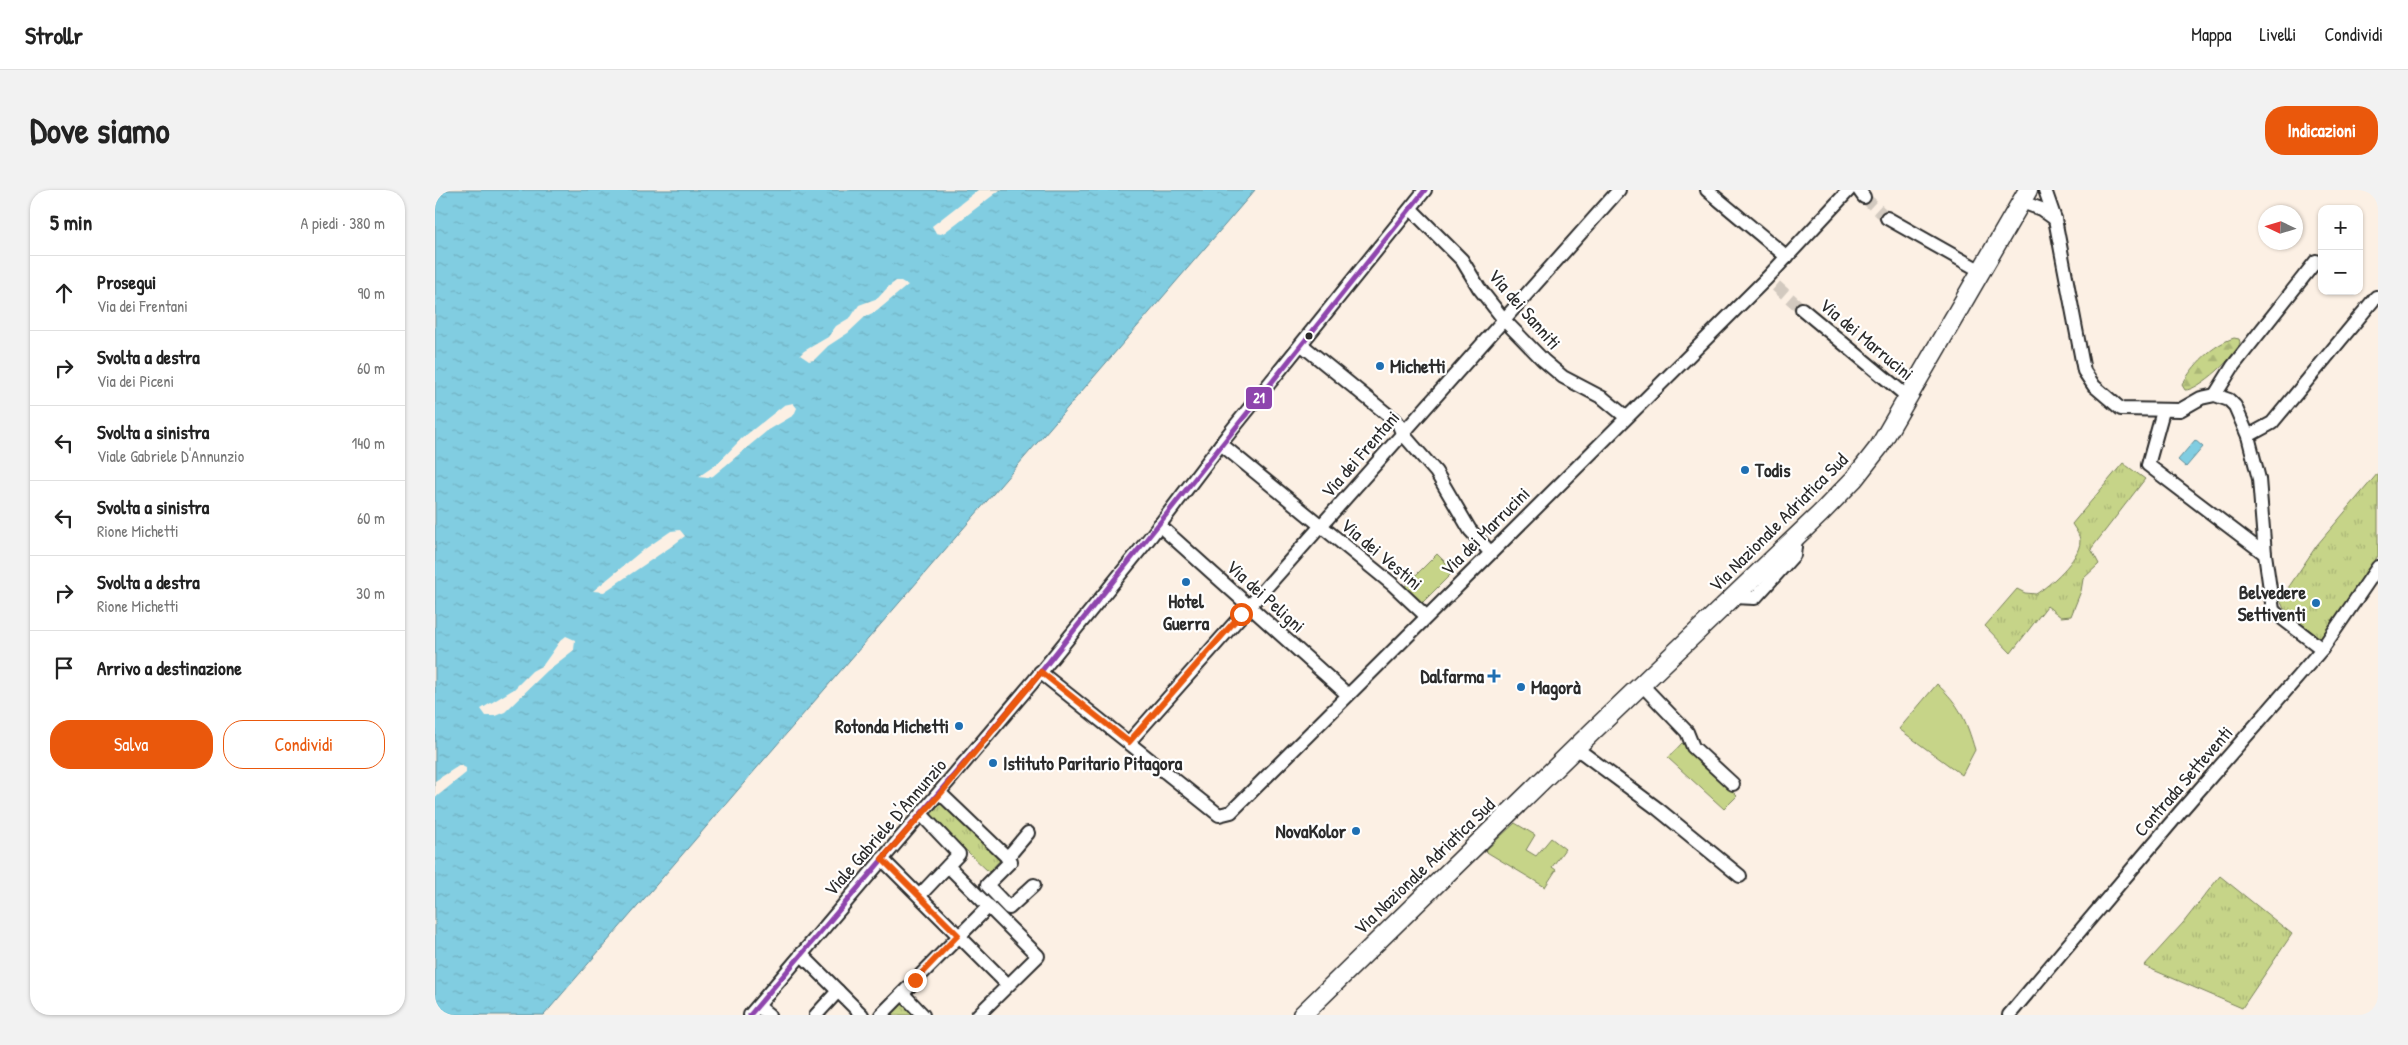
<!DOCTYPE html>
<html lang="it">
<meta charset="utf-8">
<style>
:root{--surface:#fff;--page:#f2f2f2;--text:#222;--muted:#767676;--line:#e0e0e0;--accent:#ea580c}
body{margin:0;font-family:"Patrick Hand",sans-serif;background:var(--page);color:var(--text)}
.controls{position:absolute;right:15px;top:15px;display:grid;overflow:hidden;border-radius:10px;box-shadow:0 1px 4px #0004}
.controls button{width:45px;height:45px;display:grid;place-items:center;padding:0;border:0;border-bottom:1px solid var(--line);background:var(--surface);color:var(--text);font:25px sans-serif}
.compass{position:absolute;left:1823px;top:15px;width:45px;height:45px;border-radius:50%;background:var(--surface);box-shadow:0 1px 4px #0004;rotate:274deg}
.stop{position:absolute;width:15px;height:15px;margin:-11px;border:4px solid #ea580c;border-radius:50%;background:#fff}
.stop.end{background:#ea580c;border-color:#fff;box-shadow:0 1px 5px #0008}
.list{margin:0;padding:0;list-style:none}
h2{display:flex;justify-content:space-between;align-items:center;height:65px;margin:0;padding:0 20px;font-size:21px}
h2 small{font-size:16px;font-weight:400;color:var(--muted)}
.list li{display:grid;grid-template-columns:32px 1fr auto;gap:15px;align-items:center;box-sizing:border-box;height:75px;padding:0 20px;border-top:1px solid var(--line)}
.list b{display:block;font-size:19px;white-space:nowrap}
.list p{margin:0;font-size:16px;white-space:nowrap;color:var(--muted)}
.list em{font-size:16px;font-style:normal;color:var(--muted)}
.actions{display:flex;gap:10px;padding:15px 20px}
.actions a{flex:1;padding:11px 0;border:1px solid var(--accent);border-radius:20px;text-align:center;font-size:18px;color:var(--accent)}
.actions .main{background:var(--accent);color:#fff}
.icon{flex:none;width:28px;height:28px;fill:none;stroke:currentColor;stroke-width:2;stroke-linecap:round;stroke-linejoin:round}
.map{position:relative;flex:none;width:1943px;height:825px;overflow:hidden;border-radius:20px}
header{display:flex;align-items:center;gap:30px;box-sizing:border-box;height:70px;padding:0 25px;background:var(--surface);border-bottom:1px solid var(--line)}
header strong{font-size:24px}
nav{display:flex;gap:28px;margin-inline-start:auto;font-size:18px}
.intro{display:flex;align-items:center;justify-content:space-between;box-sizing:border-box;height:120px;padding:0 30px}
h1{margin:0;font-size:35px}
.button{padding:12px 22px;border-radius:20px;background:var(--accent);color:#fff;font-size:18px;font-weight:700}
main{display:flex;gap:30px;padding:0 30px}
aside{flex:1;background:var(--surface);border-radius:20px;box-shadow:0 1px 4px #0004}
.map>svg:first-child{display:block}
.grass{fill:url(#grass-tufts);stroke:#78805a}
.forest{fill:url(#forest-firs);stroke:#78805a}
.garden{fill:#c6d488;stroke:#78805a}
.water{fill:url(#water-ripples);stroke:#5f8c98}
.pier{fill:#fcf0e4}
.lines{fill:none;stroke-linecap:round;stroke-linejoin:round}
.minor-tunnel{stroke:#d2c9bf;stroke-width:12;stroke-dasharray:12 6;stroke-linecap:butt}
.minor-casing{stroke:#2b2b2b;stroke-width:16}
.secondary-casing{stroke:#2b2b2b;stroke-width:21}
.minor{stroke:#fff;stroke-width:12}
.secondary{stroke:#fff;stroke-width:18}
.bus-1-casing{stroke:#fff;stroke-width:9}
.bus-1{stroke:#8e44ad;stroke-width:5}
.route{stroke:#ea580c;stroke-width:6}
.bus-dot{fill:#2b2b2b;stroke:#fff;stroke-width:2}
.poi-dot{fill:#1f6fb2;stroke:#fff;stroke-width:2}
.labels{text-anchor:middle;dominant-baseline:central;stroke-width:4.5;stroke-linejoin:round;paint-order:stroke}
.street-label{font-size:19px;fill:#2b2b2b;stroke:#fff}
.poi-label{font-size:19px;font-weight:bold;fill:#2b2b2b;stroke:#fff;text-anchor:start}
.line-badge{stroke:#fff;stroke-width:2}
.badge-label{font-size:14px;text-anchor:middle;font-weight:bold;fill:#fff}
</style>
<header>
<strong>Strollr</strong>
<nav><a>Mappa</a><a>Livelli</a><a>Condividi</a></nav>
</header>
<div class="intro"><h1>Dove siamo</h1><a class="button">Indicazioni</a></div>
<main>
<aside>
<h2>5 min<small>A piedi · 380 m</small></h2>
<ul class="list">
<li><svg class="icon" aria-label="ahead" viewBox="0 0 24 24"><path d="M12 20V5M6 11l6-6 6 6"/></svg><div><b>Prosegui</b><p>Via dei Frentani</p></div><em>90 m</em></li>
<li><svg class="icon" aria-label="right" viewBox="0 0 24 24"><path d="M7 20v-9h11M14 6l5 5-5 5"/></svg><div><b>Svolta a destra</b><p>Via dei Piceni</p></div><em>60 m</em></li>
<li><svg class="icon" aria-label="left" viewBox="0 0 24 24"><path d="M17 20v-9H6M10 6l-5 5 5 5"/></svg><div><b>Svolta a sinistra</b><p>Viale Gabriele D'Annunzio</p></div><em>140 m</em></li>
<li><svg class="icon" aria-label="left" viewBox="0 0 24 24"><path d="M17 20v-9H6M10 6l-5 5 5 5"/></svg><div><b>Svolta a sinistra</b><p>Rione Michetti</p></div><em>60 m</em></li>
<li><svg class="icon" aria-label="right" viewBox="0 0 24 24"><path d="M7 20v-9h11M14 6l5 5-5 5"/></svg><div><b>Svolta a destra</b><p>Rione Michetti</p></div><em>30 m</em></li>
<li><svg class="icon" aria-label="arrive" viewBox="0 0 24 24"><path d="M6 21V4h12l-3 4 3 4H6"/></svg><div><b>Arrivo a destinazione</b></div></li>
</ul>
<div class="actions"><a class="main">Salva</a><a>Condividi</a></div>
</aside>
<div class="map">
<svg width="1943" height="825" viewBox="0 0 1943 825">
<defs>
<pattern id="grass-tufts" width="24" height="20" patternUnits="userSpaceOnUse" patternTransform="scale(1.25)"><rect width="24" height="20" fill="#c6d488"/><path d="M3 7l-1-3M5 7V3M7 7l1-3M15 17l-1-3M17 17v-4M19 17l1-3" fill="none" stroke="#aab676"/></pattern>
<pattern id="forest-firs" width="22" height="20" patternUnits="userSpaceOnUse" patternTransform="scale(1.25)"><rect width="22" height="20" fill="#c6d488"/><path d="M5 1l3.5 6h-7zM16 11l3.5 6h-7z" fill="#aab676"/></pattern>
<pattern id="water-ripples" width="26" height="14" patternUnits="userSpaceOnUse" patternTransform="scale(1.25)"><rect width="26" height="14" fill="#81cde1"/><path d="M2 4q2-2 4 0t4 0M15 11q2-2 4 0t4 0" fill="none" stroke="#70b0c1"/></pattern>
</defs>
<rect width="100%" height="100%" fill="#fcf0e4"/>
<filter id="ink" filterUnits="userSpaceOnUse"><feTurbulence type="fractalNoise" baseFrequency=".02" numOctaves="2"/><feDisplacementMap in="SourceGraphic" scale="10" xChannelSelector="R" yChannelSelector="G"/><feConvolveMatrix kernelMatrix="1 2 1 2 8 2 1 2 1" color-interpolation-filters="sRGB"/></filter>
<g filter="url(#ink)">
<g class="grass">
<path d="M 1688,273 L 1710,289 L 1656,359 L 1664,374 L 1648,389 L 1646,401 L 1636,426 L 1626,427 L 1612,416 L 1576,463 L 1550,436 L 1582,399 L 1590,403 L 1601,404 C 1615,395 1645,369 1645,351 C 1645,345 1640,339 1637,334 Z"/>
<path d="M 1943,283 L 1943,366 L 1886,449 L 1849,419 L 1845,410 L 1882,355 Z"/>
<path d="M 506,612 L 567,668 L 554,682 L 495,626 Z"/>
<path d="M 1785,686 L 1857,744 L 1807,818 L 1709,776 L 1748,733 Z"/>
<path d="M 467,814 L 479,825 L 455,825 Z"/>
</g>
<path class="forest" d="M 1799,148 L 1804,149 L 1805,152 C 1804,164 1763,201 1750,200 L 1747,195 C 1758,175 1777,155 1799,148 Z"/>
<g class="garden">
<path d="M 1002,364 L 1019,381 L 987,413 L 970,396 Z"/>
<path d="M 1502,494 C 1525,515 1531,530 1540,560 L 1527,585 L 1464,539 Z"/>
<path d="M 1247,553 L 1302,606 L 1289,619 L 1233,568 Z"/>
<path d="M 1080,633 L 1100,645 L 1091,660 L 1101,666 L 1116,648 L 1130,659 L 1117,677 L 1121,680 L 1110,697 L 1050,661 Z"/>
</g>
<g class="water">
<path d="M 0,0 L 820,0 L 109,825 L 0,825 Z"/>
<path d="M 1760,250 L 1768,257 L 1751,277 L 1743,270 Z"/>
</g>
<g class="pier">
<path d="M 543,0 L 565,0 L 510,42 L 506,44 L 501,43 L 497,36 Z"/>
<path d="M 461,91 L 466,91 L 473,95 L 442,121 L 431,126 L 413,143 L 393,156 L 379,170 L 374,171 L 365,165 L 369,161 L 393,147 L 401,136 L 416,127 L 424,115 L 443,108 L 453,97 Z"/>
<path d="M 358,213 L 362,218 L 359,225 L 332,241 L 278,286 L 273,288 L 263,287 L 282,274 L 306,249 L 349,215 Z"/>
<path d="M 245,340 L 250,346 L 237,356 L 169,402 L 158,401 L 204,363 L 236,341 Z"/>
<path d="M 131,446 L 140,450 L 139,460 L 112,481 L 70,522 L 60,526 L 51,526 L 46,519 L 79,499 L 97,481 L 108,475 L 125,451 Z"/>
<path d="M 25,575 L 31,578 L 31,583 L 0,608 L 0,591 Z"/>
</g>
<g class="lines">
<g class="minor-tunnel">
<path d="M 1429,7 L 1452,28"/>
<path d="M 1341,96 L 1367,119"/>
</g>
<defs>
<g id="minor">
<path d="M 1272,0 L 1352,67"/>
<path d="M 1424,0 L 1429,7"/>
<path d="M 1610,0 L 1620,29 L 1649,181 L 1659,196 L 1686,219 L 1745,220 L 1766,208 L 1780,205 L 1794,210 L 1800,216 L 1813,246 L 1824,289 L 1830,364 L 1838,420 L 1844,426 L 1887,459"/>
<path d="M 1587,12 L 1606,19 L 1620,29"/>
<path d="M 976,19 L 1027,70 L 1044,98 L 1070,131 L 1108,170 L 1128,187 L 1168,208 L 1191,227"/>
<path d="M 1452,28 L 1546,81"/>
<path d="M 1367,119 L 1474,208"/>
<path d="M 867,155 L 963,233 L 967,243 L 1001,282 L 1035,340 L 1055,362"/>
<path d="M 1780,205 L 1798,176 L 1881,71"/>
<path d="M 1728,221 L 1713,275 L 1830,364"/>
<path d="M 1813,246 L 1837,233 L 1941,107"/>
<path d="M 786,254 L 957,394 L 991,426"/>
<path d="M 724,335 L 913,505"/>
<path d="M 1299,407 L 1320,408 L 1359,365 L 1361,348"/>
<path d="M 605,482 L 784,625 L 796,622 L 1332,88 L 1414,0"/>
<path d="M 1207,495 L 1252,542 L 1258,557 L 1298,594"/>
<path d="M 694,552 L 1184,0"/>
<path d="M 1141,558 L 1223,619 L 1305,686"/>
<path d="M 505,603 L 576,671 L 552,695 L 574,718 L 599,695"/>
<path d="M 572,668 L 593,643"/>
<path d="M 447,669 L 573,795"/>
<path d="M 513,676 L 603,766 L 543,825"/>
<path d="M 485,705 L 524,664 L 486,624"/>
<path d="M 366,764 L 427,825"/>
<path d="M 468,804 L 488,825"/>
<path d="M 323,816 L 334,825"/>
<path d="M 315,825 L 597,493 L 717,345 L 792,246 L 990,0"/>
<path d="M 381,825 L 403,801"/>
<path d="M 446,825 L 554,716"/>
<path d="M 1574,825 L 1746,621 L 1887,459 L 1943,377"/>
</g>
<path id="secondary" d="M 867,825 L 1158,541 L 1385,324 L 1419,289 L 1444,257 L 1593,0"/>
</defs>
<use href="#minor" class="minor-casing"/>
<use href="#secondary" class="secondary-casing"/>
<use href="#minor" class="minor"/>
<use href="#secondary" class="secondary"/>
<defs>
<path id="bus-1" d="M 315,825 L 597,493 L 990,0"/>
</defs>
<use href="#bus-1" class="bus-1-casing"/>
<use href="#bus-1" class="bus-1"/>
</g>
</g>
<g class="lines" filter="url(#ink)">
<path class="route" d="M 480,790 L 523,745 L 447,669 L 506,603 L 606,482 L 694,552 L 806,424"/>
</g>
<circle class="bus-dot" cx="874" cy="146" r="4.5"/>
<g class="poi-dot">
<circle cx="945" cy="176" r="5"/>
<circle cx="1310" cy="280" r="5"/>
<circle cx="751" cy="392" r="5"/>
<circle cx="1881" cy="413" r="5"/>
<path d="M1056.5 478.5h5v5h5v5h-5v5h-5v-5h-5v-5h5z"/>
<circle cx="1086" cy="497" r="5"/>
<circle cx="524" cy="536" r="5"/>
<circle cx="558" cy="573" r="5"/>
<circle cx="921" cy="641" r="5"/>
</g>
<g class="labels">
<g class="street-label">
<text transform="translate(1090 119) rotate(49)">Via dei Sanniti</text>
<text transform="translate(1432 149) rotate(40)">Via dei Marrucini</text>
<text transform="translate(925 264) rotate(-49)">Via dei Frentani</text>
<text transform="translate(1343 332) rotate(-45)">Via Nazionale Adriatica Sud</text>
<text transform="translate(1050 341) rotate(-45)">Via dei Marrucini</text>
<text transform="translate(947 364) rotate(40)">Via dei Vestini</text>
<text transform="translate(831 406) rotate(42)">Via dei Peligni</text>
<text transform="translate(1748 591) rotate(-49)">Contrada Setteventi</text>
<text transform="translate(450 637) rotate(-49)">Viale Gabriele D'Annunzio</text>
<text transform="translate(989 676) rotate(-44)">Via Nazionale Adriatica Sud</text>
</g>
<g class="poi-label">
<text x="955" y="176">Michetti</text>
<text x="1320" y="280">Todis</text>
<text x="1871" y="402" text-anchor="end">Belvedere<tspan x="1871" dy="22">Settiventi</tspan></text>
<text x="751" y="411" text-anchor="middle">Hotel<tspan x="751" dy="22">Guerra</tspan></text>
<text x="1049" y="486" text-anchor="end">Dalfarma</text>
<text x="1096" y="497">Magorà</text>
<text x="514" y="536" text-anchor="end">Rotonda Michetti</text>
<text x="568" y="573">Istituto Paritario Pitagora</text>
<text x="911" y="641" text-anchor="end">NovaKolor</text>
</g>
</g>
<rect class="line-badge" x="810" y="196" width="28" height="24" rx="5" fill="#8e44ad"/>
<g class="badge-label">
<text x="824" y="213">21</text>
</g>
</svg>
<div class="controls">
<button>+</button>
<button>−</button>
</div>
<svg class="compass" viewBox="-18 -18 36 36"><path d="M0-13l5 13h-10z" fill="#e53935"/><path d="M0 13l5-13h-10z" fill="#767676"/></svg>
<div class="stop" style="left:806px;top:424px"></div>
<div class="stop end" style="left:480px;top:790px"></div>
</div>
</main>
